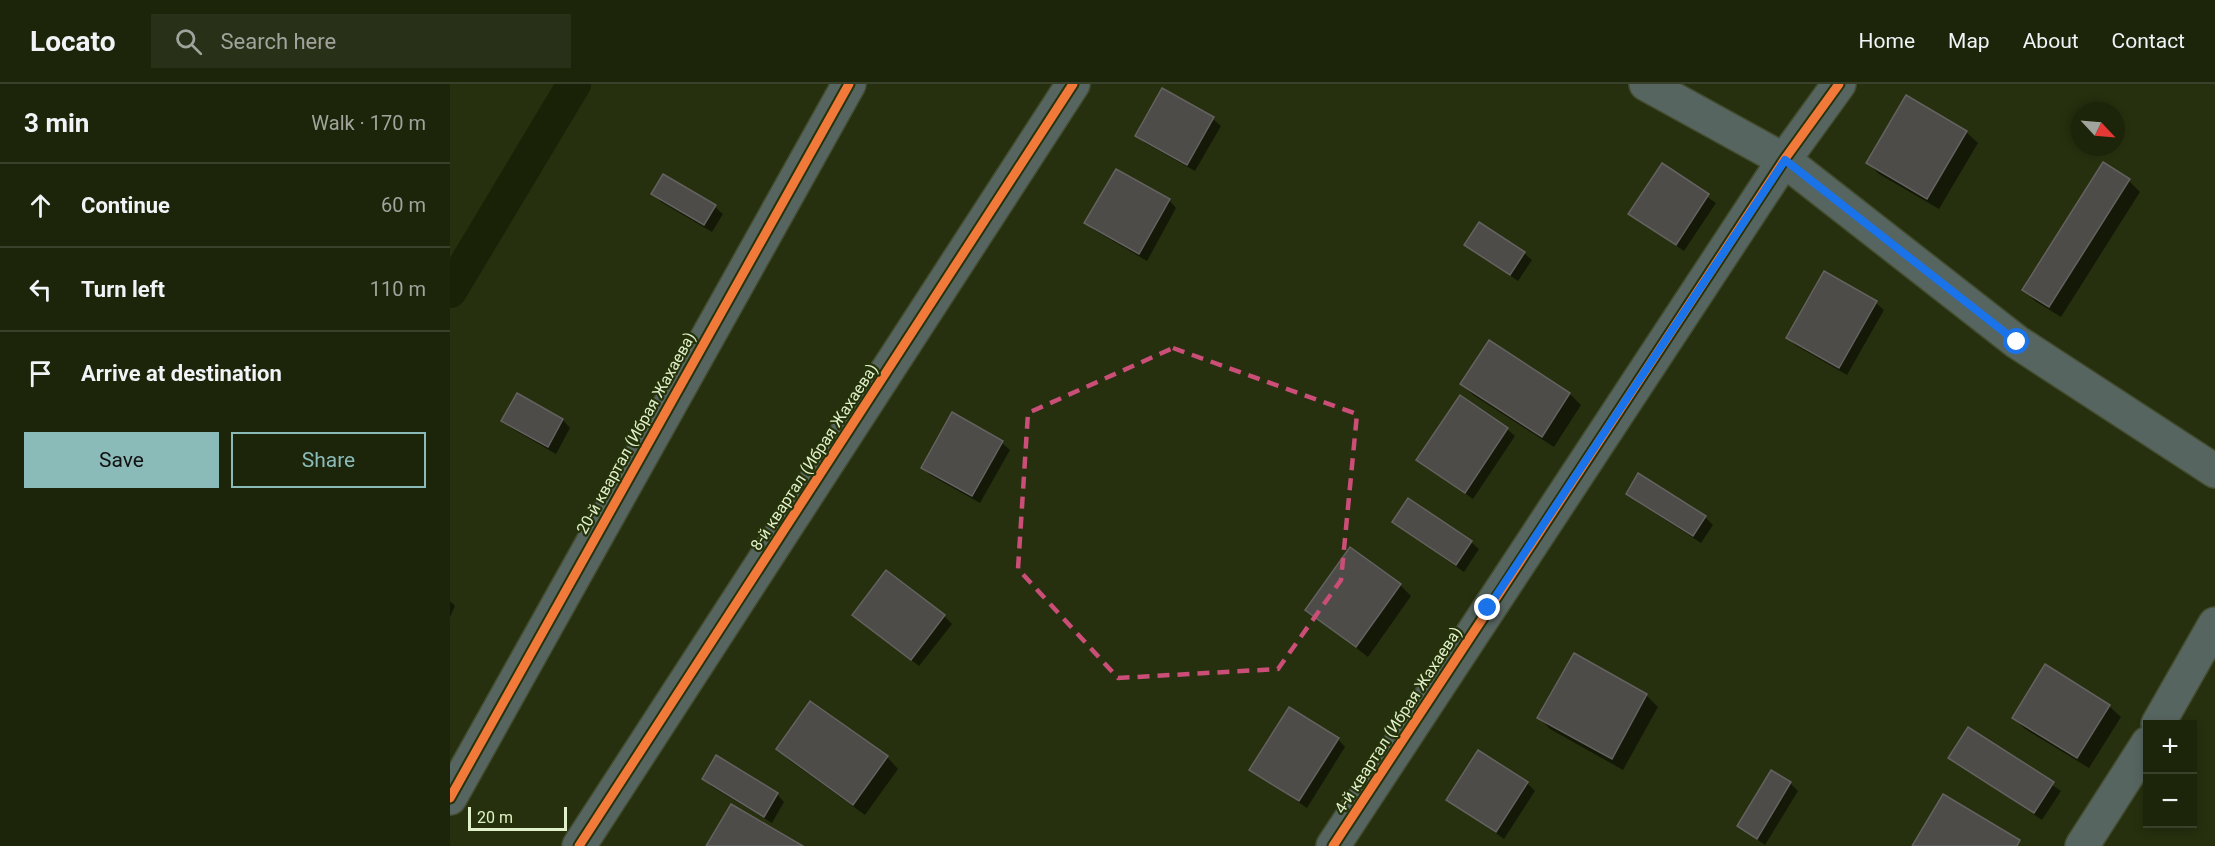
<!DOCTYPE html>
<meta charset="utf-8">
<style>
:root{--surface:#1c240a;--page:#293018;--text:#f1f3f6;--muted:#a0a49c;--line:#3a412b;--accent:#8bbbb9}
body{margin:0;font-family:Roboto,sans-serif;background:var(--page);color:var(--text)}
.controls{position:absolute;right:18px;bottom:18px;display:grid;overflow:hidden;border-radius:0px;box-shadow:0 3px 9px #0003}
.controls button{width:54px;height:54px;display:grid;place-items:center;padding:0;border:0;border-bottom:2px solid var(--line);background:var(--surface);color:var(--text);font:30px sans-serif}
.compass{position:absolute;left:1621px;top:18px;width:54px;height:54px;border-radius:50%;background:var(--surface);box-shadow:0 3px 9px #0003;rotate:116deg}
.scale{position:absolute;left:18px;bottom:15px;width:99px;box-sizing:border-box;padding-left:6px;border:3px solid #e0f0ca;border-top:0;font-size:16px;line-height:21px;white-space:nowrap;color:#e0f0ca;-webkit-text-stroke:4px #25320a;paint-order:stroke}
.stop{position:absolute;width:18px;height:18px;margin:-14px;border:4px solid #1a73e8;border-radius:50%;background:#fff}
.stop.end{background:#1a73e8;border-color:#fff;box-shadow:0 2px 6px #0008}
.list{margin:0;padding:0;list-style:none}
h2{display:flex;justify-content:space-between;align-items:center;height:78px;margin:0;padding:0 24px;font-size:26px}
h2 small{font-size:20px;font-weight:400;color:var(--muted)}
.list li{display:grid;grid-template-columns:39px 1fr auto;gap:18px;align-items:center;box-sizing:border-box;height:84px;padding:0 24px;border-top:2px solid var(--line)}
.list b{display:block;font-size:22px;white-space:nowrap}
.list em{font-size:20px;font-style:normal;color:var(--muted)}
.actions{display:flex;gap:12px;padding:18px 24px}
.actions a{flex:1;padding:14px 0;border:2px solid var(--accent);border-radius:0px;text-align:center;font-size:21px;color:var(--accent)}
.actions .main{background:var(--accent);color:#111}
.icon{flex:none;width:33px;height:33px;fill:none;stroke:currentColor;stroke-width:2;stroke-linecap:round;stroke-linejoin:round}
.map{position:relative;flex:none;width:1765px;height:762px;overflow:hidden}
header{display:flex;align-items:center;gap:36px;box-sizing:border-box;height:84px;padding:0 30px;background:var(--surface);border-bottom:2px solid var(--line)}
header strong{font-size:28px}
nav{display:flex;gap:33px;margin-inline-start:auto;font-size:21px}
.search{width:420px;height:54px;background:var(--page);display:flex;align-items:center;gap:15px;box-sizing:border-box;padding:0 21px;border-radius:0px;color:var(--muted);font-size:22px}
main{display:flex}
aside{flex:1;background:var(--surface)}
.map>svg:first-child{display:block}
.shadow{fill:#0007}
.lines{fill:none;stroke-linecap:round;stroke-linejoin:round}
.canal{stroke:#192207;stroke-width:34}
.building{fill:#4e4c49;stroke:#646260;stroke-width:1.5}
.minor-casing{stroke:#434c2f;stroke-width:36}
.minor{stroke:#576560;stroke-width:33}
.cycleway-casing{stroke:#25320a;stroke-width:13}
.cycleway{stroke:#f17a3a;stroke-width:9}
.route{stroke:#1a73e8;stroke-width:8}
.marked{fill:none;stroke:#ca4e77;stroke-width:4.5;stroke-dasharray:12 8;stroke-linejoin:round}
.labels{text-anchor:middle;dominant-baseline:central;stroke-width:4.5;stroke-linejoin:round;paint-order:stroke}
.street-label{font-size:16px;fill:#e0f0ca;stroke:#25320a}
</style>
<header>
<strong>Locato</strong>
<div class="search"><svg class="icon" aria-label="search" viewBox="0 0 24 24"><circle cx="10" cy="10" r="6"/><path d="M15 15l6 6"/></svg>Search here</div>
<nav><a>Home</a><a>Map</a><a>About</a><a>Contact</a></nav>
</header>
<main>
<aside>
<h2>3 min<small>Walk · 170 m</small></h2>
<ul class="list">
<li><svg class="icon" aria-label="ahead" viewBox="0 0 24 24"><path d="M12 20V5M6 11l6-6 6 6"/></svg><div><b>Continue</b></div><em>60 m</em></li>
<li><svg class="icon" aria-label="left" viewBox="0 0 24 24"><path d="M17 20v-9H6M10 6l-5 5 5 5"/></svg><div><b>Turn left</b></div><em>110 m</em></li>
<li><svg class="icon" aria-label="arrive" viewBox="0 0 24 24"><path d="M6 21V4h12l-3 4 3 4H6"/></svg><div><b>Arrive at destination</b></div></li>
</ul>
<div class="actions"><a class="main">Save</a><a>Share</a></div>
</aside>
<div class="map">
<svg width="1765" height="762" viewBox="0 0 1765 762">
<rect width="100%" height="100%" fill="#26300e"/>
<g class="shadow">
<path d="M 1457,13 L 1516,48 L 1528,59 L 1489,125 L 1429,90 L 1418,79 Z"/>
<path d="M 763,35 L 771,42 L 745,87 L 695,59 L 687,51 Z"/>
<path d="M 1653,80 L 1679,97 L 1690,108 L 1611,233 L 1585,217 L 1573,205 Z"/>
<path d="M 1212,81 L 1266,119 L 1234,167 L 1180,130 Z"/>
<path d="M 203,110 L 265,123 L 273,130 L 262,148 L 211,118 Z"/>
<path d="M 719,116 L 726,124 L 697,177 L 644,146 L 636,138 Z"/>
<path d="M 1016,161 L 1074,169 L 1082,176 L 1068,197 Z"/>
<path d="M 1426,219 L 1434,226 L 1397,291 L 1345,261 L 1337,253 Z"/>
<path d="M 1040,258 L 1120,310 L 1131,321 L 1104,363 L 1023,311 L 1012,300 Z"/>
<path d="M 67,311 L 113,336 L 120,344 L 106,370 L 61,344 L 53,337 Z"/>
<path d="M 1057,345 L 1065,352 L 1023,415 L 968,376 Z"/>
<path d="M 552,359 L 560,366 L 530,419 L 480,391 L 472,383 Z"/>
<path d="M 1178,410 L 1255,433 L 1263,441 L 1251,459 L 1186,417 Z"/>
<path d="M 944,438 L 1021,458 L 1029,465 L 1014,488 Z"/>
<path d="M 950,501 L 961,512 L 918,573 L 857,526 Z"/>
<path d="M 0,517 L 5,522 L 0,533 Z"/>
<path d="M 494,532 L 502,540 L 469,582 L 412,538 Z"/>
<path d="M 1124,571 L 1197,612 L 1208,623 L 1173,686 L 1100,645 L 1089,634 Z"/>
<path d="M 1659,622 L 1671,633 L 1639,684 L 1575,645 L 1564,634 Z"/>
<path d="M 1519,645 L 1611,707 L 1592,736 L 1500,674 Z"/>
<path d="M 888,655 L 895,663 L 857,724 L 801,686 Z"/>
<path d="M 328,665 L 437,673 L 448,685 L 415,731 L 339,676 Z"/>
<path d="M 254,695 L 327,710 L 334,718 L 322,739 L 262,703 Z"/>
<path d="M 1077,699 L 1085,707 L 1054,755 L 998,716 Z"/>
<path d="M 1340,699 L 1348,707 L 1315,761 L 1288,742 Z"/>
</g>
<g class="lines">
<path class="canal" d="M 0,207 L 124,0"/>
</g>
<g class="building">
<path d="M 712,4 L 764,33 L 737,81 L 685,52 Z"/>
<path d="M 1456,11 L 1517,47 L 1477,115 L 1416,79 Z"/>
<path d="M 1653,78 L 1680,95 L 1599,223 L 1572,206 Z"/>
<path d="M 1212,79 L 1259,110 L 1226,161 L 1178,130 Z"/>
<path d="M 666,85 L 720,115 L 689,170 L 634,139 Z"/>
<path d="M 213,90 L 266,121 L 254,141 L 201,110 Z"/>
<path d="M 1029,138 L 1075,168 L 1060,191 L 1014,161 Z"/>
<path d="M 1374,187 L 1427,217 L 1389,284 L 1336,254 Z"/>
<path d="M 1039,256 L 1120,309 L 1092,353 L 1010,300 Z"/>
<path d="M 67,309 L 113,335 L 98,363 L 51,337 Z"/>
<path d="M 1010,311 L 1058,344 L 1015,409 L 966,376 Z"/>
<path d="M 502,328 L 553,357 L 522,412 L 471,384 Z"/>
<path d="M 1188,389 L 1256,432 L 1243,452 L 1176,410 Z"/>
<path d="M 958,414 L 1022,457 L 1006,481 L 942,438 Z"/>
<path d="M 900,463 L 951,500 L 906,563 L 855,526 Z"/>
<path d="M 436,486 L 495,531 L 461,576 L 402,531 Z"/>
<path d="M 1124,569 L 1197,610 L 1162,675 L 1087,634 Z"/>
<path d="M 1595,580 L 1660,621 L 1627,674 L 1562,634 Z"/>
<path d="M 360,617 L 438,672 L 403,721 L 326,665 Z"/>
<path d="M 839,623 L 889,654 L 849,717 L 799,686 Z"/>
<path d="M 1518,643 L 1604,698 L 1584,729 L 1498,674 Z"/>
<path d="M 1028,666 L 1078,698 L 1046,748 L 996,716 Z"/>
<path d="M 266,671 L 328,709 L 314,733 L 252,695 Z"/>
<path d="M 1321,686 L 1341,698 L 1307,755 L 1287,742 Z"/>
<path d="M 1493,710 L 1570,756 L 1567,762 L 1462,762 Z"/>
<path d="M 281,720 L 353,762 L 256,762 Z"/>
</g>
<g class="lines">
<defs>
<g id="minor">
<path d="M 1196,0 L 1334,76 L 1567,258 L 1765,387"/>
<path d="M 1708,640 L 1765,540"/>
<path d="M 0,714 L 399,0"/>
<path d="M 129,762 L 623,0"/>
<path d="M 883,762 L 1334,76 L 1389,0"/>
<path d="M 1632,762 L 1698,659"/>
</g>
</defs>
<use href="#minor" class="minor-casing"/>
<use href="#minor" class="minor"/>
<defs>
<g id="cycleway">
<path d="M 0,714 L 399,0"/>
<path d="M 129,762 L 623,0"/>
<path d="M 883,762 L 1334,76 L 1389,0"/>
</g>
</defs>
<use href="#cycleway" class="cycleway-casing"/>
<use href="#cycleway" class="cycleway"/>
</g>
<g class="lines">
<path class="route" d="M 1038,524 L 1335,76 L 1567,258"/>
</g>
<path class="marked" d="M 723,264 L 907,330 L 891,496 L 828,585 L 668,594 L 568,485 L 578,329 Z"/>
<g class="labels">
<g class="street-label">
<text transform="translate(186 349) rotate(-61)">20-й квартал (Ибрая Жахаева)</text>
<text transform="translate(364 373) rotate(-57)">8-й квартал (Ибрая Жахаева)</text>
<text transform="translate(948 636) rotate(-57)">4-й квартал (Ибрая Жахаева)</text>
</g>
</g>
</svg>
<div class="controls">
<button>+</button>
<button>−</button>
</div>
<svg class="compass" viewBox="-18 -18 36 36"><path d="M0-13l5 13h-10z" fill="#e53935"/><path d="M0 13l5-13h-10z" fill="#a0a49c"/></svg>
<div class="scale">20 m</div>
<div class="stop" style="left:1567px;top:258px"></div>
<div class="stop end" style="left:1038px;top:524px"></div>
</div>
</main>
